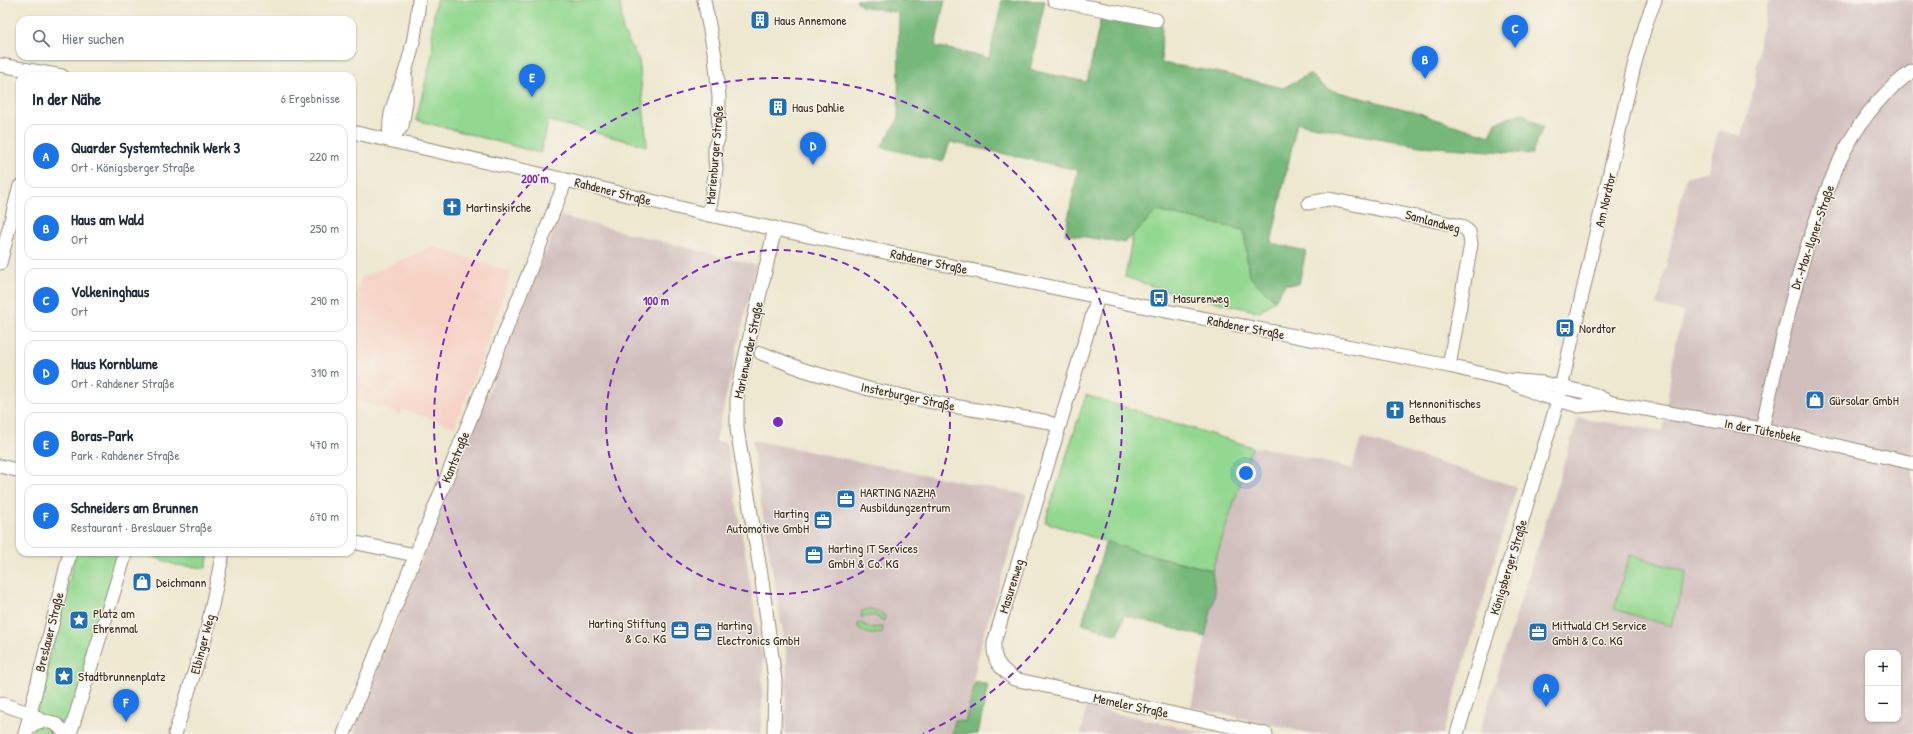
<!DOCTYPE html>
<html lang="de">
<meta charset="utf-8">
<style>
:root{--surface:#fff;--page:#f6f6f7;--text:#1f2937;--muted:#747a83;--line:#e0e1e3;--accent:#1a73e8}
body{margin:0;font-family:"Patrick Hand",sans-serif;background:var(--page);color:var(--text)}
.controls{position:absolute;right:12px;bottom:12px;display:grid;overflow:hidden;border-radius:8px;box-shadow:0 1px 3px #0004}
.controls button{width:36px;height:36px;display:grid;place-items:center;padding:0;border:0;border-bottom:1px solid var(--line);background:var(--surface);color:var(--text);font:20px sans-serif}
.you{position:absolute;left:1246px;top:473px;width:14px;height:14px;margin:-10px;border:3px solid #fff;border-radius:50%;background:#1a73e8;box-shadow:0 0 0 6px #1a73e833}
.badge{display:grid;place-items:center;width:26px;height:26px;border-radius:50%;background:var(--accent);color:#fff;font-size:13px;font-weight:700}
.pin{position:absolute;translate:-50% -33px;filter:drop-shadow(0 1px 2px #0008)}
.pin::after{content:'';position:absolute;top:21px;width:14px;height:12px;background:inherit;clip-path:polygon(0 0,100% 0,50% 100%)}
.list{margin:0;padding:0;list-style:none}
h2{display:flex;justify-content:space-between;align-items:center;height:52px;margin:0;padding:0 16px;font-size:17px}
h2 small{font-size:13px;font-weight:400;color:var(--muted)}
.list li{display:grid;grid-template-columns:26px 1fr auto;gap:12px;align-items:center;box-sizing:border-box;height:64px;margin:0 8px 8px;padding:0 8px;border:1px solid var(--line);border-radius:12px}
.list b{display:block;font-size:15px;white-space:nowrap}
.list p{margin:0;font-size:13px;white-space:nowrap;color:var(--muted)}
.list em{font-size:13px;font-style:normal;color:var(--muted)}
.icon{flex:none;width:22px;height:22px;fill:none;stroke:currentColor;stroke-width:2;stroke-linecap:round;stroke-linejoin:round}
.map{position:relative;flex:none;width:1913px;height:734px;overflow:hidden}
.search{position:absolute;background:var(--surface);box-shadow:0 1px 3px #0004;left:16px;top:16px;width:340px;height:44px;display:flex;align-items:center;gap:10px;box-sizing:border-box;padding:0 14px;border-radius:12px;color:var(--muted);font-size:15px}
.panel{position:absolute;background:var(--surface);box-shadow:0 1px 3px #0004;left:16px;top:72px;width:340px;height:484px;border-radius:12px}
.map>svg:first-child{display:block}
.built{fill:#f6d2c4}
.industrial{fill:#d1bfbe;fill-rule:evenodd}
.green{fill:#93d890;stroke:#678157}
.forest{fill:#76b87a;stroke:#58714c}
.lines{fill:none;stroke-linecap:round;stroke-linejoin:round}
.minor-casing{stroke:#948977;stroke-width:15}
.minor{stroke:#fff;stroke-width:13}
.ring{fill:none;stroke:#7b2cbf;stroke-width:2;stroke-dasharray:7 5}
.labels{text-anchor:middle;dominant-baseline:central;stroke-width:3;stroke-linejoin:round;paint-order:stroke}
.poi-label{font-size:13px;fill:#3b2a1e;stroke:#f7f3e8;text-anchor:start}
.street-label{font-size:13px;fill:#3b2a1e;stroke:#f7f3e8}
.centre{fill:#7b2cbf;stroke:#f7f3e8;stroke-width:2}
.ring-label{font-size:12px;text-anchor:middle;font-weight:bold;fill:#7b2cbf;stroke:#f7f3e8;stroke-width:3;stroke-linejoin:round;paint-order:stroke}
</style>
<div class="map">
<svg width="1913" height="734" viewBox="0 0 1913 734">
<rect width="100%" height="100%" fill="#f7f3e8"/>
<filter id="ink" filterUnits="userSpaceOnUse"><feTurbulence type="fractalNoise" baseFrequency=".025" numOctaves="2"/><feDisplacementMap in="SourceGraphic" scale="8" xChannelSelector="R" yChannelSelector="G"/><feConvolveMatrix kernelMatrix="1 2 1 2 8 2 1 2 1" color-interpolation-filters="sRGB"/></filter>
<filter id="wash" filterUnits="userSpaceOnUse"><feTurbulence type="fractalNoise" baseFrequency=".012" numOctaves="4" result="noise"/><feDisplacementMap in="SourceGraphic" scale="16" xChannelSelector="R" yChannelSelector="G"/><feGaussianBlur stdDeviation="0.9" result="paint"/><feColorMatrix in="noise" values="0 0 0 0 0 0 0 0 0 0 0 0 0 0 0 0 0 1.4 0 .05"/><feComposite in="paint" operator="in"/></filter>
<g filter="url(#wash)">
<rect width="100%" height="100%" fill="#eee8d0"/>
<path class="built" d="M 433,246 L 511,272 L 482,358 L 454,427 L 403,409 L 400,415 L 352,397 L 352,305 L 361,278 Z"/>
<g class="industrial">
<path d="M 1769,0 L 1913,0 L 1913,734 L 1479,734 L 1578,418 L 1663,431 L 1675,344 L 1684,312 L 1657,306 L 1686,177 L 1708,171 L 1718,130 L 1741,136 L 1754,89 L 1760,35 ZM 1868,653 L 1898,653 L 1898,719 L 1868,719 Z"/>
<path d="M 560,216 L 756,265 L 716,441 L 727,443 L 763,661 L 761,734 L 353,734 L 418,568 Z"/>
<path d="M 1361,438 L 1517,487 L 1443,734 L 1312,734 L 1191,707 L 1215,593 L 1212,570 L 1252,447 L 1277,450 L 1352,469 Z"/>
<path d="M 752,440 L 1027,495 L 981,644 L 965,722 L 955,720 L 952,734 L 785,734 L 787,657 L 756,474 Z"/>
<path d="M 1087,707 L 1212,734 L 1081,734 Z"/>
</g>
<g class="green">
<path d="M 436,0 L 620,0 L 623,31 L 639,60 L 647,146 L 549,121 L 540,153 L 416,120 L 433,51 L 432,28 Z"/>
<path d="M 1157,211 L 1244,230 L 1249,276 L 1275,300 L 1260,312 L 1164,290 L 1125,277 L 1133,234 Z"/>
<path d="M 1086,395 L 1252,447 L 1212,570 L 1138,552 L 1045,522 Z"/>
<path d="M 76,552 L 122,552 L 66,734 L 31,734 Z"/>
<path d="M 149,552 L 209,552 L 206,568 L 176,565 L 148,555 Z"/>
<path d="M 1630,555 L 1687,572 L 1671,626 L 1614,609 Z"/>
<path d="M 870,609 L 878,611 L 885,616 L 884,621 L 874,615 L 861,617 L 862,611 Z"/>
<path d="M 859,622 L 870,628 L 883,627 L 882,632 C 873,636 865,634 858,627 Z"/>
</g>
<g class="forest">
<path d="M 856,0 L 945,0 L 935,46 L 989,58 L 1002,0 L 1045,1 L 1030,70 L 1087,82 L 1102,13 L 1162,25 L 1161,63 L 1217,72 L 1283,88 L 1309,74 L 1327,89 L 1420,113 L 1431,118 L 1490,136 L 1496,122 L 1522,113 L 1543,127 L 1532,154 L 1420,146 L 1297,123 L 1271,243 L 1306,251 L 1299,284 L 1285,284 L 1275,300 L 1249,276 L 1244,230 L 1157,211 L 1125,243 L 1065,234 L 1078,170 L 950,142 L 943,162 L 881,147 L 898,120 L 899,13 L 861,6 Z"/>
<path d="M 1106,541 L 1138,552 L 1212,570 L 1215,593 L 1205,637 L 1124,615 L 1118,635 L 1082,624 Z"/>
<path d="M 975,681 L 988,685 L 978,734 L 952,734 L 955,720 L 965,722 Z"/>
</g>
</g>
<g filter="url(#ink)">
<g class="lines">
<defs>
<g id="minor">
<path d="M 704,0 L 715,56 L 719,97 L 718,139 L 715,146 L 715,160 L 716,168 L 709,215"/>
<path d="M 1054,0 L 1156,20"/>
<path d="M 0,65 L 62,76"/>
<path d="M 352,132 L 566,180 L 709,215 L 1156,309 L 1449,366 L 1508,380 L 1543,383 L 1593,394 L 1612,403"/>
<path d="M 390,140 C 387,109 398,97 406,69 C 413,48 417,23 419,0"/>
<path d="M 390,140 L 402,126 L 406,102 L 406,78"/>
<path d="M 1309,203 L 1329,199 L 1461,226 L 1469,232 L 1471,244 L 1449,366"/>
<path d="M 0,263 L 20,186"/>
<path d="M 1098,297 L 994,643 C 993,663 1000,667 1014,679 L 1266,734"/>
<path d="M 761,353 L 804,370 L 869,389 L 947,405 L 1044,421 L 1058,426"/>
<path d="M 1513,383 L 1540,395 L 1579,406 L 1612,403 L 1645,409 L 1762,429 L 1913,463"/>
<path d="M 1762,429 C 1776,367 1789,305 1808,244 C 1829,179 1854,110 1913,71"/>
<path d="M 0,466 L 20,471"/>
<path d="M 352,542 L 415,555"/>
<path d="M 2,704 L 29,713 L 37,717"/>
<path d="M 25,734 L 70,552"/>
<path d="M 25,734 C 34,716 56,718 65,734"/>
<path d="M 70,734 L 126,552"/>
<path d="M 175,734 L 206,635 L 223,552"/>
<path d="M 344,734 L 566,180"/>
<path d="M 774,734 L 775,680 L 762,581 L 737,429 L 737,393 L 775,228"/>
<path d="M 1457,734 L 1558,401 L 1634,66 L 1647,20 L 1655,0"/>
</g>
</defs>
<use href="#minor" class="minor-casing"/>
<use href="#minor" class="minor"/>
</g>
</g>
<g class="ring">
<circle cx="778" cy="422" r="172"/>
<path d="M633 734A344 344 0 1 1 923 734"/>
</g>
<defs>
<symbol id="building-square" viewBox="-11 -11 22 22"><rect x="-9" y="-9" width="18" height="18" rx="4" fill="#1f6fb2" stroke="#f7f3e8"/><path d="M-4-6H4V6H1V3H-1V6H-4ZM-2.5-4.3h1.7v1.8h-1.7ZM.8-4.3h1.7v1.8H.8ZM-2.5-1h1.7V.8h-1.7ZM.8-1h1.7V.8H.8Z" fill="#fff"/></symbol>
<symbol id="church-square" viewBox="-11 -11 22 22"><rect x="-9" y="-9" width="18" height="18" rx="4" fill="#1f6fb2" stroke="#f7f3e8"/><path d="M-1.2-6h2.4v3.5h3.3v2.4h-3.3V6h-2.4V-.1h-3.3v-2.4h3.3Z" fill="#fff"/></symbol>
<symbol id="bus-square" viewBox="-11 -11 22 22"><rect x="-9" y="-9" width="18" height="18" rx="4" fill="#1f6fb2" stroke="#f7f3e8"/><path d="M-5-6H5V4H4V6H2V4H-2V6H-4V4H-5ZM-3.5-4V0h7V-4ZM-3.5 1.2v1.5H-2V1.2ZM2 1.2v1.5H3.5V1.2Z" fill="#fff"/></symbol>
<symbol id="shop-square" viewBox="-11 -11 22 22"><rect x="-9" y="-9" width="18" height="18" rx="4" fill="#1f6fb2" stroke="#f7f3e8"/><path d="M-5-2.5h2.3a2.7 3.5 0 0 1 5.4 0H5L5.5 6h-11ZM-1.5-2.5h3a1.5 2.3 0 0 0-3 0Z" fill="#fff"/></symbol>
<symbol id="office-square" viewBox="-11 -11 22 22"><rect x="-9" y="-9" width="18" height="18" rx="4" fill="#1f6fb2" stroke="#f7f3e8"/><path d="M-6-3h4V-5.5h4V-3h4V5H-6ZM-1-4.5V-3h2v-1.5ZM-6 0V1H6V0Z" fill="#fff"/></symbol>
<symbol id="sight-square" viewBox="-11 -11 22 22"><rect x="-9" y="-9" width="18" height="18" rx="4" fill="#1f6fb2" stroke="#f7f3e8"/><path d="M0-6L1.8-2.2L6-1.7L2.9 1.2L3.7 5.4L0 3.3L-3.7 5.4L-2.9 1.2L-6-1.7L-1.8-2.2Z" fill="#fff"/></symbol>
</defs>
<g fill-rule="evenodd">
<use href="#building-square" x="749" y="9" width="22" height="22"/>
<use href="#building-square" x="767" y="96" width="22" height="22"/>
<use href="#church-square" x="441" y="196" width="22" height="22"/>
<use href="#bus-square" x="1148" y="287" width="22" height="22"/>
<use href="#bus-square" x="1554" y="317" width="22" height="22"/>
<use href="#shop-square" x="1804" y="389" width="22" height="22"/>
<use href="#church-square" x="1384" y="399" width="22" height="22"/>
<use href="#office-square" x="835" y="488" width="22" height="22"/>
<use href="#office-square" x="812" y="509" width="22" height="22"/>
<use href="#office-square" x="803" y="544" width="22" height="22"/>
<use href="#shop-square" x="131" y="571" width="22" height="22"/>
<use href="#sight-square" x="68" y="609" width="22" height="22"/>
<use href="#office-square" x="669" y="619" width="22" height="22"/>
<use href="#office-square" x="692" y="621" width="22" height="22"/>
<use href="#office-square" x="1527" y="621" width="22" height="22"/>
<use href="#sight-square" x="53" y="665" width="22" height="22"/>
</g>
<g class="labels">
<g class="poi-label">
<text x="774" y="20">Haus Annemone</text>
<text x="792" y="107">Haus Dahlie</text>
<text x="466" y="207">Martinskirche</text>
<text x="1173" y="298">Masurenweg</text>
<text x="1579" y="328">Nordtor</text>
<text x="1829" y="400">Gürsolar GmbH</text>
<text x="1409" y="403">Mennonitisches<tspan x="1409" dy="15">Bethaus</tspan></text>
<text x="860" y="492">HARTING NAZHA<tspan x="860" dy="15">Ausbildungzentrum</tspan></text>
<text x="809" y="513" text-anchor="end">Harting<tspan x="809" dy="15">Automotive GmbH</tspan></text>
<text x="828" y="548">Harting IT Services<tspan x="828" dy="15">GmbH &amp; Co. KG</tspan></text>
<text x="156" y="582">Deichmann</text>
<text x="93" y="613">Platz am<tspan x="93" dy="15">Ehrenmal</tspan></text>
<text x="666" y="623" text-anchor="end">Harting Stiftung<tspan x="666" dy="15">&amp; Co. KG</tspan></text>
<text x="717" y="625">Harting<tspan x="717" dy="15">Electronics GmbH</tspan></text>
<text x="1552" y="625">Mittwald CM Service<tspan x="1552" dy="15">GmbH &amp; Co. KG</tspan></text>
<text x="78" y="676">Stadtbrunnenplatz</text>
</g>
<g class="street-label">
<text transform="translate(714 155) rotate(-85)">Marienburger Straße</text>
<text transform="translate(613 191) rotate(14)">Rahdener Straße</text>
<text transform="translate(1605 200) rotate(-77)">Am Nordtor</text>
<text transform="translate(1433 221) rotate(15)">Samlandweg</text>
<text transform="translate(1812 237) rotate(-71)">Dr.-Max-Ilgner-Straße</text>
<text transform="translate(929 261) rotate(12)">Rahdener Straße</text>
<text transform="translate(1246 327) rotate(11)">Rahdener Straße</text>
<text transform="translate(748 350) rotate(-78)">Marienwerder Straße</text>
<text transform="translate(908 396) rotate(12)">Insterburger Straße</text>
<text transform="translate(1763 430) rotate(11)">In der Tütenbeke</text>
<text transform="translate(455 457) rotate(-68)">Kantstraße</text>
<text transform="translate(1508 567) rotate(-73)">Königsberger Straße</text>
<text transform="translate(1011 586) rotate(-73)">Masurenweg</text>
<text transform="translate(49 632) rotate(-76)">Breslauer Straße</text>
<text transform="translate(202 644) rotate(-75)">Elbinger Weg</text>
<text transform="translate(1131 705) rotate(12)">Memeler Straße</text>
</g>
</g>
<circle cx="778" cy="422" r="6" class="centre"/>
<g class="ring-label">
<text x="535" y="183">200 m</text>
<text x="656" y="305">100 m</text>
</g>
</svg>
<div class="controls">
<button>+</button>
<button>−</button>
</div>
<div class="you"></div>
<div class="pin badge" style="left:1546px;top:707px">A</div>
<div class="pin badge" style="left:1425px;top:79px">B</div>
<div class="pin badge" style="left:1515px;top:48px">C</div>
<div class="pin badge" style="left:813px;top:165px">D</div>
<div class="pin badge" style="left:532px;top:97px">E</div>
<div class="pin badge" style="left:126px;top:722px">F</div>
<div class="search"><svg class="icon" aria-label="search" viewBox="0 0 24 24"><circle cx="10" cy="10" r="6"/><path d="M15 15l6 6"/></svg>Hier suchen</div>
<section class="panel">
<h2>In der Nähe<small>6 Ergebnisse</small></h2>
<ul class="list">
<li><span class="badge">A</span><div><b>Quarder Systemtechnik Werk 3</b><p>Ort · Königsberger Straße</p></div><em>220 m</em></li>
<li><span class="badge">B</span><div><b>Haus am Wald</b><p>Ort</p></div><em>250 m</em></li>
<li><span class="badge">C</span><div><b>Volkeninghaus</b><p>Ort</p></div><em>290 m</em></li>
<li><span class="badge">D</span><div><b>Haus Kornblume</b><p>Ort · Rahdener Straße</p></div><em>310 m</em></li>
<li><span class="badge">E</span><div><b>Boras-Park</b><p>Park · Rahdener Straße</p></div><em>470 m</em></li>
<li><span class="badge">F</span><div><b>Schneiders am Brunnen</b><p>Restaurant · Breslauer Straße</p></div><em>670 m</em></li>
</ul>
</section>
</div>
